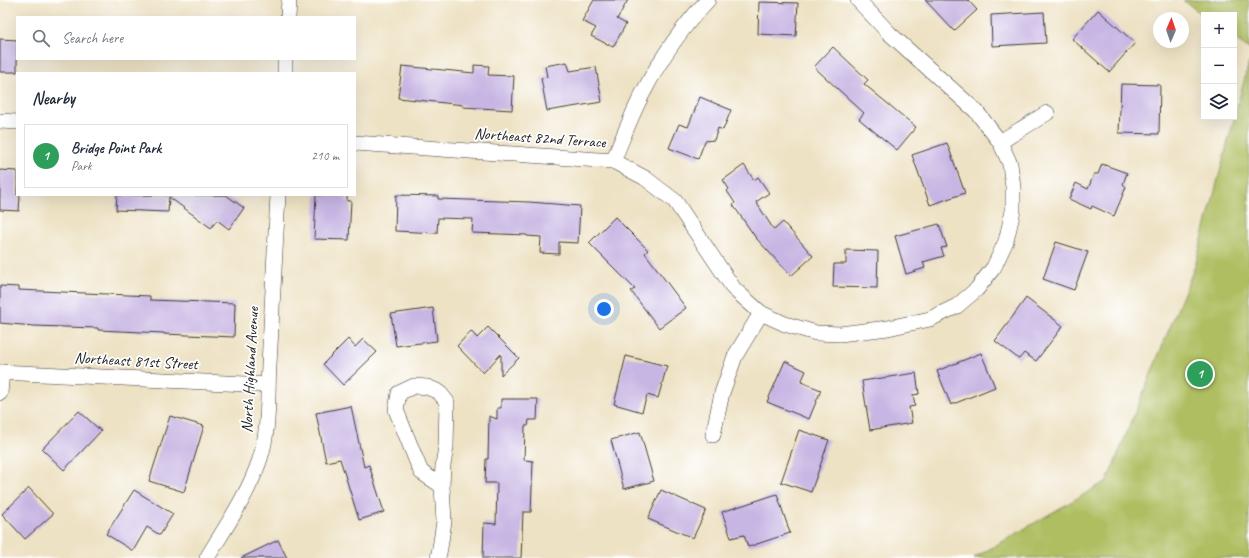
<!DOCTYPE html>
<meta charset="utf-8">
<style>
:root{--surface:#fff;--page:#f2f2f3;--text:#1f2937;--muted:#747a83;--line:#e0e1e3;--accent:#111827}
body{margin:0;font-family:Caveat,sans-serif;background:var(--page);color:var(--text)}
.controls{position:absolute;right:12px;top:12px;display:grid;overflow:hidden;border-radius:0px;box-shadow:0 4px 16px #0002}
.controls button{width:36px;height:36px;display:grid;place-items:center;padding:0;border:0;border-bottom:1px solid var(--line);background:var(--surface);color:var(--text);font:20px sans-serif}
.compass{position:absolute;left:1153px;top:12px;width:36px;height:36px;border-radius:50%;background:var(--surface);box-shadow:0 4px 16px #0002;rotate:2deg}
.you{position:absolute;left:604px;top:309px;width:14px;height:14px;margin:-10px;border:3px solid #fff;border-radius:50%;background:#1a73e8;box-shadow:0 0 0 6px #1a73e833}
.badge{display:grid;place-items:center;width:26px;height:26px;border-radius:50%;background:var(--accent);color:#fff;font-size:13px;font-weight:700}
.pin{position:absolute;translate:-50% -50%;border:2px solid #fff;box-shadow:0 1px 4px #0006}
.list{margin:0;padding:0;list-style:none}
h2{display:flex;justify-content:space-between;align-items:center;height:52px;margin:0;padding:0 16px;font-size:17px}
h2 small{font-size:13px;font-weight:400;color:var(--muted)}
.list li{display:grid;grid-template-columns:26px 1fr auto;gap:12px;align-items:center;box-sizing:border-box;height:64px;margin:0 8px 8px;padding:0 8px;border:1px solid var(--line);border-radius:0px}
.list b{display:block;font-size:15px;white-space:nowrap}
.list p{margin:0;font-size:13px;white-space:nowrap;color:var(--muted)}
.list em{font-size:13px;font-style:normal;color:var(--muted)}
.icon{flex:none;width:22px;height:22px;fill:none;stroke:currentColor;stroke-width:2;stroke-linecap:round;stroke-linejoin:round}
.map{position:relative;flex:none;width:1249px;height:558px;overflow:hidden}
.search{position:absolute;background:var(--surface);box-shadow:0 4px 16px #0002;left:16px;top:16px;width:340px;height:44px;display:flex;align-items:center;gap:10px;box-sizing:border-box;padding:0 14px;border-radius:0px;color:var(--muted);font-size:15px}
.panel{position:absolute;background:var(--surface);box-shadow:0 4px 16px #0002;left:16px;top:72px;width:340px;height:124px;border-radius:0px}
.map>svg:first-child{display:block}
.green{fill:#aebe61;stroke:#656d3e}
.building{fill:#c7b5e3}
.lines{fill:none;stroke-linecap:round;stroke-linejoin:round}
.street-casing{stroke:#3c3a35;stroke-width:16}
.street{stroke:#fff;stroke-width:15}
.labels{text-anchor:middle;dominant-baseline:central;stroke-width:3.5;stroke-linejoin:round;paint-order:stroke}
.street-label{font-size:16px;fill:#1c1c1c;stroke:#fff}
</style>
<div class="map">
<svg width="1249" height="558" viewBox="0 0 1249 558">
<rect width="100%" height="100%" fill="#fff"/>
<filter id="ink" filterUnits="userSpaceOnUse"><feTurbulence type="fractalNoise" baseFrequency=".025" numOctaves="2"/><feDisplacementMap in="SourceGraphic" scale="8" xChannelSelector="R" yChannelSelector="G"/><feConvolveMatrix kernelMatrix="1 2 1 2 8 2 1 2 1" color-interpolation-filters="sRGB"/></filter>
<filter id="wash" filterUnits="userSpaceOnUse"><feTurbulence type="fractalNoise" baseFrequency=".012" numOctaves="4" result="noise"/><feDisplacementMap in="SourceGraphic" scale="16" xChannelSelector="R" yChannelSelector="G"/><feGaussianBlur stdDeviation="0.9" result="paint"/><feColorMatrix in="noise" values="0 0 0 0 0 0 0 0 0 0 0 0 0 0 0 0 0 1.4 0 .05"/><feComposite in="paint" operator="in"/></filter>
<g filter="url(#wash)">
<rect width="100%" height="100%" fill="#eee2c4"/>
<g class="green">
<path d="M 1183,0 L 1249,0 L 1249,49 L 1234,38 L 1234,15 L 1204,16 Z"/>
<path d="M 1249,62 L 1249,558 L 974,558 L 1107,481 L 1195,266 Z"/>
</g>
<g id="blocks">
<g class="building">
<path d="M 594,0 L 628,0 L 617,19 L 626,24 L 613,47 L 591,36 L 596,28 L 582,21 Z"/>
<path d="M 925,0 L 968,0 L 977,10 L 954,31 Z"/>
<path d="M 759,2 L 798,3 L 796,36 L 758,34 Z"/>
<path d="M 1098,10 L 1135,43 L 1109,72 L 1072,39 Z"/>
<path d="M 1044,12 L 1046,43 L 992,46 L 991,15 Z"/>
<path d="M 0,39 L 17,40 L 17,72 L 0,72 Z"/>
<path d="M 833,47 L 868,80 L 864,84 L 916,127 L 897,150 L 859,119 L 864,113 L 814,67 Z"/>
<path d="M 567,62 L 570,71 L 596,67 L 602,102 L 547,111 L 541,78 L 547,77 L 545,66 Z"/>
<path d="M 474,65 L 489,66 L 488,75 L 514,76 L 512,110 L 463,107 L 464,105 L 398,98 L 402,66 L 474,73 Z"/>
<path d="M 1121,84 L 1160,85 L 1159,134 L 1119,133 Z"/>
<path d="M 700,97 L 731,110 L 723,130 L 718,128 L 714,140 L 705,141 L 698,159 L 669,148 L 679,124 L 688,127 Z"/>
<path d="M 947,143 L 965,193 L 930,205 L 912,155 Z"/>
<path d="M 1102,164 L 1127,173 L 1123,184 L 1126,187 L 1114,216 L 1092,206 L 1091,209 L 1069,199 L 1076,183 L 1088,189 L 1094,174 L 1098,174 Z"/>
<path d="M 744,165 L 754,180 L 758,177 L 769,193 L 756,202 L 774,230 L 783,222 L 813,256 L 791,276 L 756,238 L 733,205 L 735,203 L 727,191 L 729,189 L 723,180 Z"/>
<path d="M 0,170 L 17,171 L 17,195 L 20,195 L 19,211 L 0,210 Z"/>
<path d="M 117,195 L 226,195 L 244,208 L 229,229 L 217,220 L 211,228 L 169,197 L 168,212 L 116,210 Z"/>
<path d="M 316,195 L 347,195 L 347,201 L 351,201 L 349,240 L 314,239 Z"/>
<path d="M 396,195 L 438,196 L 438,199 L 529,202 L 580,206 L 578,243 L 559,242 L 559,254 L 540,253 L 541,237 L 527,236 L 527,235 L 472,233 L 473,219 L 438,218 L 437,233 L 395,231 Z"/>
<path d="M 615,217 L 648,250 L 645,253 L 686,308 L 659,328 L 631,291 L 635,289 L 589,243 Z"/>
<path d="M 939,224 L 947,247 L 941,248 L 944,256 L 923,262 L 925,268 L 906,274 L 895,236 Z"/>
<path d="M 1056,242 L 1088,252 L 1074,290 L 1043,279 Z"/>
<path d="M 846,250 L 878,251 L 877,288 L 833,287 L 834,264 L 846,264 Z"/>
<path d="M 0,286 L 19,287 L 19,290 L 150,296 L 150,300 L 235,303 L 234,337 L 164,334 L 164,333 L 98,330 L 98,328 L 34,326 L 0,323 Z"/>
<path d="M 1026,298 L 1063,326 L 1036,361 L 1024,353 L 1019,359 L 995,341 Z"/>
<path d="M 433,308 L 437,341 L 396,346 L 391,314 Z"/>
<path d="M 488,327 L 519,358 L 501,375 L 501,354 L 483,373 L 457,346 L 471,331 L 477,338 Z"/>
<path d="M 348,339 L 355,347 L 363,339 L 377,352 L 343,385 L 323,364 Z"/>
<path d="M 981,353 L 995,387 L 951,405 L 937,371 Z"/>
<path d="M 626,356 L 667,366 L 658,398 L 647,395 L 642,412 L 614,404 Z"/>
<path d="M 785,361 L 806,371 L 801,382 L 821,390 L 809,419 L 767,402 Z"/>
<path d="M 916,373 L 919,394 L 913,395 L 915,406 L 909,407 L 912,423 L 870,430 L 862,381 Z"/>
<path d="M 501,399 L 538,399 L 537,420 L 529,420 L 528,426 L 525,426 L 524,460 L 533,461 L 531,512 L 523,512 L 521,558 L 483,558 L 484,523 L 496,524 L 497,483 L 485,483 L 486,459 L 488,459 L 489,416 L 497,419 L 497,408 L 501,408 Z"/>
<path d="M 351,406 L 364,467 L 369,465 L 384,512 L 359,520 L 340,459 L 326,462 L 316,413 Z"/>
<path d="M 79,411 L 101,431 L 64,470 L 42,449 Z"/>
<path d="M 170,416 L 204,426 L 184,492 L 149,481 Z"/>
<path d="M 799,430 L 829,440 L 811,492 L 781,482 Z"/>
<path d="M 640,432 L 654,481 L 624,489 L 611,440 Z"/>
<path d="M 29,488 L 53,514 L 25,539 L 2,514 Z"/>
<path d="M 134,490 L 173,514 L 160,535 L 147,527 L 133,551 L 106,534 Z"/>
<path d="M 661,490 L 706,510 L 693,538 L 648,519 Z"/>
<path d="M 777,494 L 790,533 L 748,547 L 744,535 L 731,538 L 722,512 Z"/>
<path d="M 278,540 L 287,558 L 241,558 Z"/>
</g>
</g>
</g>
<g filter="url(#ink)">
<use href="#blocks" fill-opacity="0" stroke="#3c3a35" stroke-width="1"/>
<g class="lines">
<defs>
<g id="street">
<path d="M 288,17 L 289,0"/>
<path d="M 285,73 L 285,59"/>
<path d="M 0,121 L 17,122"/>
<path d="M 1000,142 L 1047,113"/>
<path d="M 355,143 L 613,161 L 645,178 L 675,201 L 734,289 L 761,313 L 785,324 L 816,333 L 840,334 L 888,328 L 930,319 L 957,306 L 977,289 L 994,267 L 1006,241 L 1013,211 L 1013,187 L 1010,164 L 1000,142 L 976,111 L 889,33 L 858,0"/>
<path d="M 613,161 C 623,138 632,113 644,91 C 661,58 683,26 708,0"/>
<path d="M 0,372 L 268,385"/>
<path d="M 0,393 L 2,372"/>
<path d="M 713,435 L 722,393 L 735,356 L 761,313"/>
<path d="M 207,558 C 226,526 248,495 260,459 C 270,428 267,397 269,365 C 272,309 275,252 278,195"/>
<path d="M 438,558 L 440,548 L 444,521 L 442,486 L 443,465 L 446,447 L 447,402 L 439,392 L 427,387 L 414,386 L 399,393 L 396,410 L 421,472 L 442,486"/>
</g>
</defs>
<use href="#street" class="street-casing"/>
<use href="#street" class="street"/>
</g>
</g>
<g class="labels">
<g class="street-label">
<text transform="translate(540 138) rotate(4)">Northeast 82nd Terrace</text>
<text transform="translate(136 361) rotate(3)">Northeast 81st Street</text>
<text transform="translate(250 370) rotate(-87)">North Highland Avenue</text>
</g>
</g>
</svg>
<div class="controls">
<button>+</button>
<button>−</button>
<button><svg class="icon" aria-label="layers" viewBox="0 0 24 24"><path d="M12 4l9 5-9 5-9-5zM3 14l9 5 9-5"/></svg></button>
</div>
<svg class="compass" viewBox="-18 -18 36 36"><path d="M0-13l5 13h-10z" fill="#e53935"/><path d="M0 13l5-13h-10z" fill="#747a83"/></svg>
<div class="you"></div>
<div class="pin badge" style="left:1200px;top:374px;background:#2e9e5b">1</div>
<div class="search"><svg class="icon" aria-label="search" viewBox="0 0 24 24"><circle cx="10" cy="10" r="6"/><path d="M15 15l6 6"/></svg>Search here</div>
<section class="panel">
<h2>Nearby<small></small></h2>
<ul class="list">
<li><span class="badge" style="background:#2e9e5b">1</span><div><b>Bridge Point Park</b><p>Park</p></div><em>210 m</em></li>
</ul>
</section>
</div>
